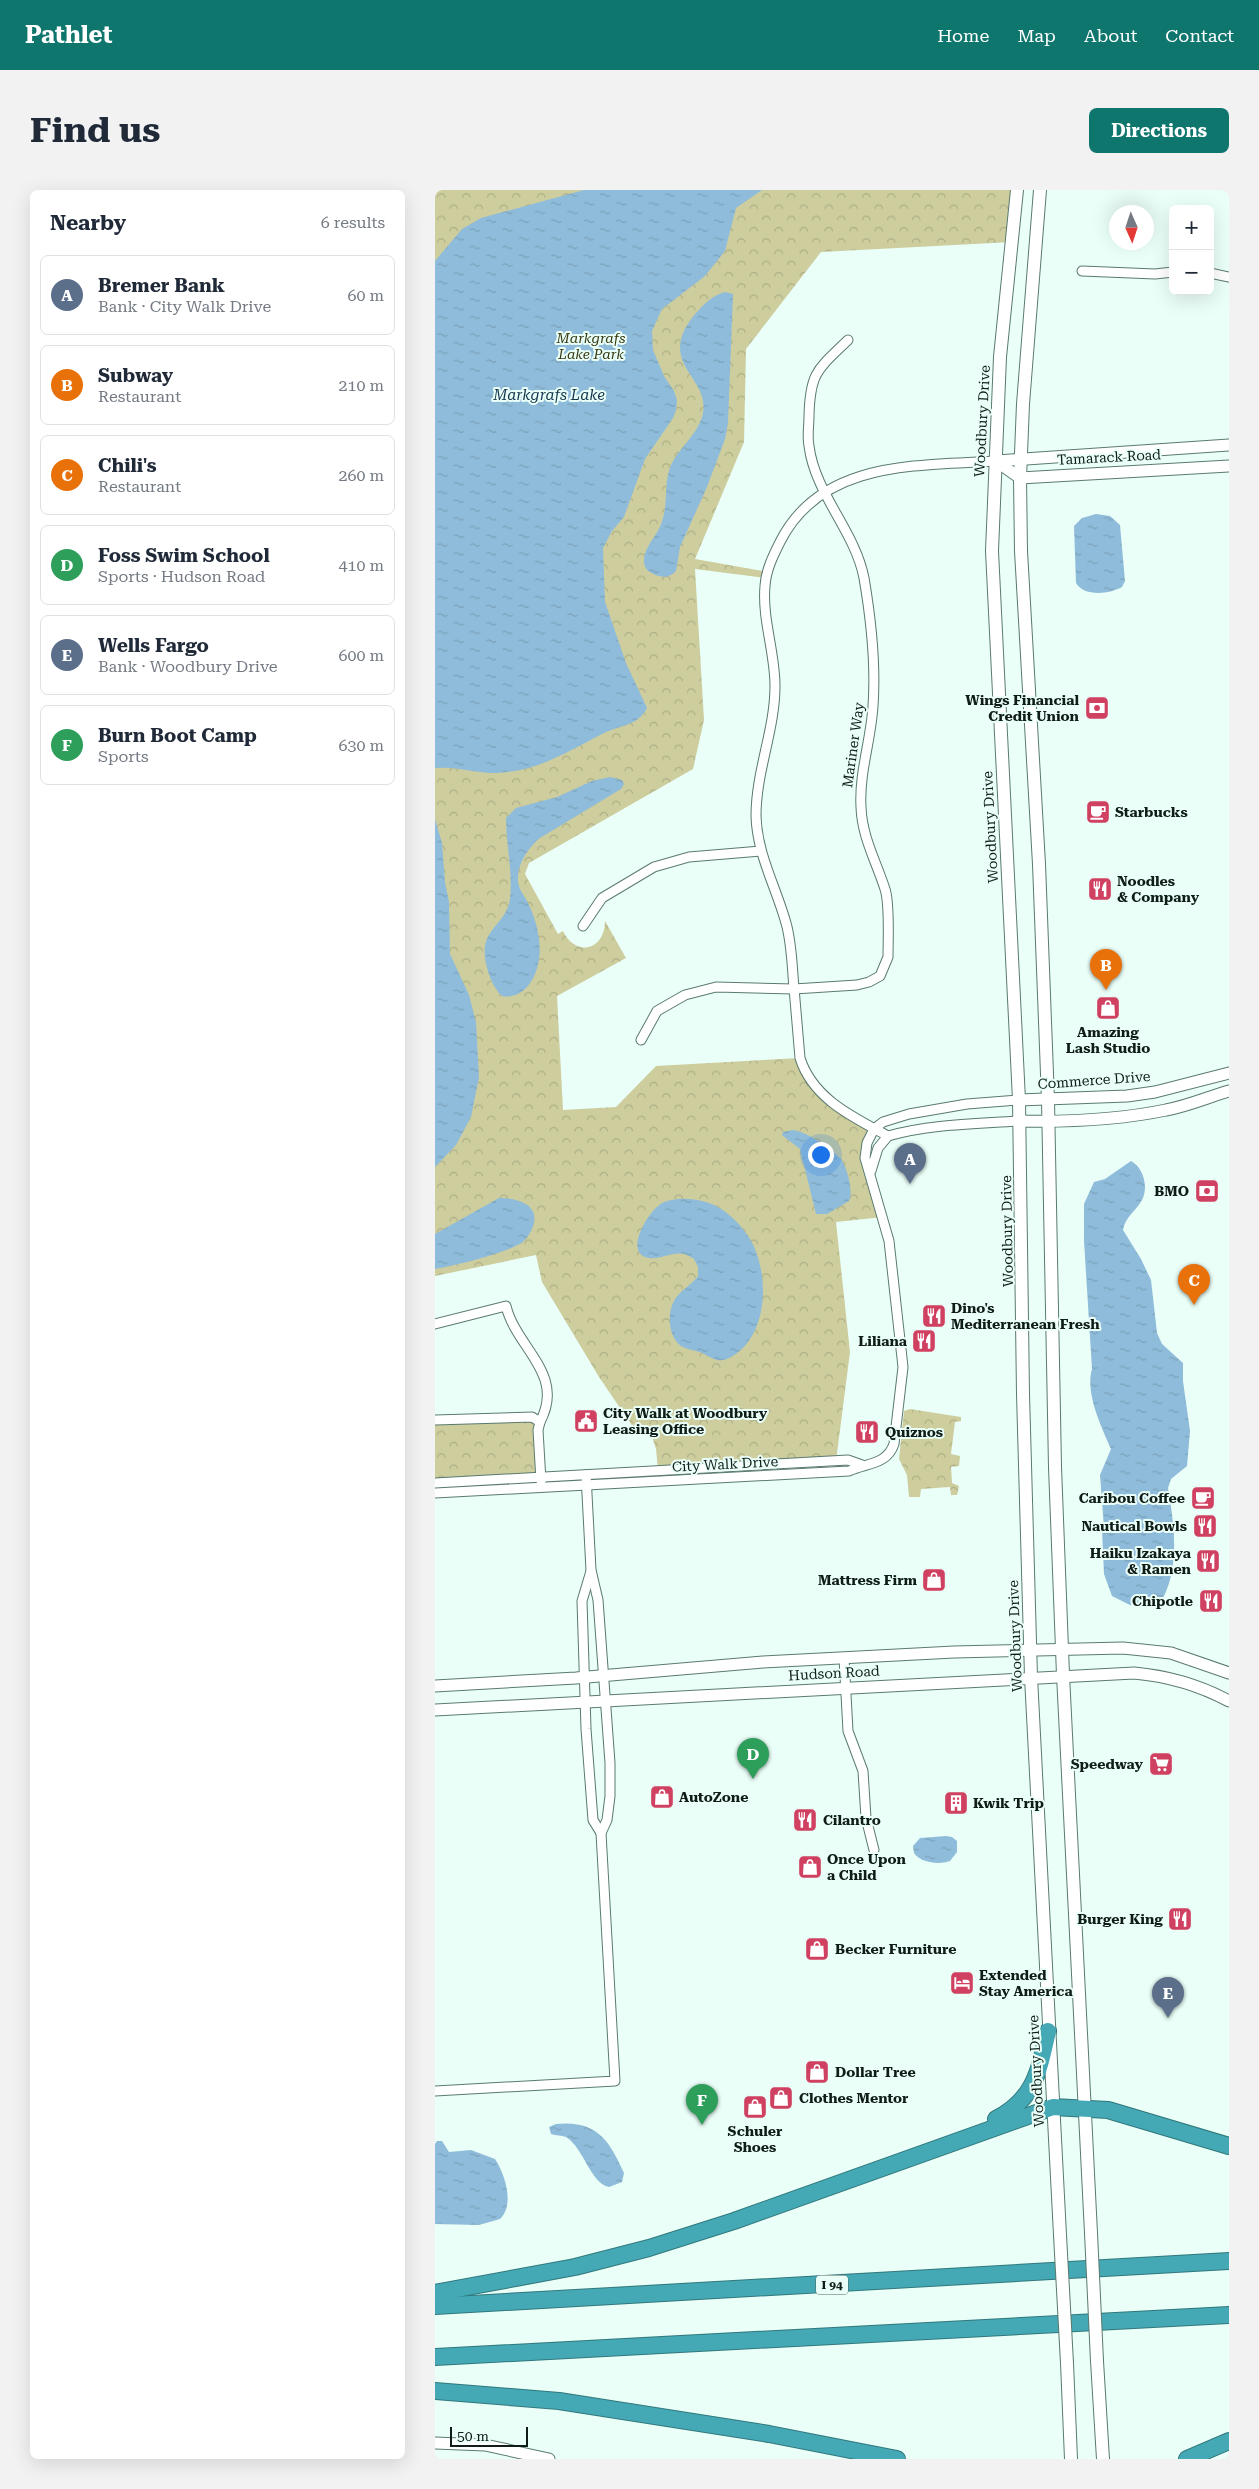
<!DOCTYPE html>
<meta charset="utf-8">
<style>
:root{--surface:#fff;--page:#f2f2f3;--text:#1f2937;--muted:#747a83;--line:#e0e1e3;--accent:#0f766e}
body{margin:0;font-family:"Roboto Serif",serif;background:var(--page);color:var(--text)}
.controls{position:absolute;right:15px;top:15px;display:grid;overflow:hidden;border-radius:8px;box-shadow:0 5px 20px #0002}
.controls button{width:45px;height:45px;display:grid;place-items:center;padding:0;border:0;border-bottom:1px solid var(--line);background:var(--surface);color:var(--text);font:25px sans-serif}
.compass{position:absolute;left:674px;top:15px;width:45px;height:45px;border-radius:50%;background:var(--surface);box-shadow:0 5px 20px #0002;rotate:177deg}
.scale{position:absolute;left:15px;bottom:12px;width:78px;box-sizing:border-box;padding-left:5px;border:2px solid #0f1c18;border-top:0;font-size:14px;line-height:18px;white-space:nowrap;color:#0f1c18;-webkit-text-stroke:4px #eafff8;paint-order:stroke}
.you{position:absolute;left:385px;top:964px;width:18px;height:18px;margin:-12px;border:4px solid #fff;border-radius:50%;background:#1a73e8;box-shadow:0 0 0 8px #1a73e833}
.badge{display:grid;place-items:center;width:32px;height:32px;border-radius:50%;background:var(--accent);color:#fff;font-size:16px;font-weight:700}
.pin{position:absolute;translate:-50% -41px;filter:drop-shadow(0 1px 2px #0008)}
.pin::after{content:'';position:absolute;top:26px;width:18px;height:15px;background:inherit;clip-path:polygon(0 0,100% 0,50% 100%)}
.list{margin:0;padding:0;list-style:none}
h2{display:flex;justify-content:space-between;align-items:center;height:65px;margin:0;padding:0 20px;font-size:21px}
h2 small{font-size:16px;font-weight:400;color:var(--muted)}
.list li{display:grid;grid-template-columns:32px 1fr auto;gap:15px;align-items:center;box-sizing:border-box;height:80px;margin:0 10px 10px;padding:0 10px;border:1px solid var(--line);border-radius:8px}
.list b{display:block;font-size:19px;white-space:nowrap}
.list p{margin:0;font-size:16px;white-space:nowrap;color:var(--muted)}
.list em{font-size:16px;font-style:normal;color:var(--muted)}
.map{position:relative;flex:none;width:794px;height:2269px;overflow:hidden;border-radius:8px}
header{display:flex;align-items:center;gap:30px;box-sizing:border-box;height:70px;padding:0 25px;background:var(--accent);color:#fff}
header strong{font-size:24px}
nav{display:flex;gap:28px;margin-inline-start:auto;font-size:18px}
.intro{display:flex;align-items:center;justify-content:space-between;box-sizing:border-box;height:120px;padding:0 30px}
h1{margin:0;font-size:35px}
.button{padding:12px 22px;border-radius:8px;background:var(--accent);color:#fff;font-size:18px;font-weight:700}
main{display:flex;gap:30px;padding:0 30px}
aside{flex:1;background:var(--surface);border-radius:8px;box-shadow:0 5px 20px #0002}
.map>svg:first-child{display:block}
.park{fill:url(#park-crowns)}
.water{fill:url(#water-ripples)}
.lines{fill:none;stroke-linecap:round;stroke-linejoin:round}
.minor-casing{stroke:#5a7a70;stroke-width:11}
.tertiary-casing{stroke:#5a7a70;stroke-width:13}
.secondary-casing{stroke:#5a7a70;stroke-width:14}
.motorway-casing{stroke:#31787d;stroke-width:18}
.minor{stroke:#fff;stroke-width:9}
.tertiary{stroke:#fff;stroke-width:11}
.secondary{stroke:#fff;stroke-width:12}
.motorway{stroke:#44a9b4;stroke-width:16}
.secondary-bridge-casing{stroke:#5a7a70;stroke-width:14;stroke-linecap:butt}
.secondary-bridge{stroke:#fff;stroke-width:12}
.labels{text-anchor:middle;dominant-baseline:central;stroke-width:4;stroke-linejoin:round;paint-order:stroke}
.shield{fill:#eafff8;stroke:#51605b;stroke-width:1}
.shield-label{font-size:12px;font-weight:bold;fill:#0f1c18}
.park-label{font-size:14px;font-style:italic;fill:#373710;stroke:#eafff8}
.street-label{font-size:14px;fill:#0f1c18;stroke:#eafff8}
.poi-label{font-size:14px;font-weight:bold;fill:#0f1c18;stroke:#eafff8;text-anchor:start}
.water-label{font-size:15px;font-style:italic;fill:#11364c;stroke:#eafff8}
</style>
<header>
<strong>Pathlet</strong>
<nav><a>Home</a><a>Map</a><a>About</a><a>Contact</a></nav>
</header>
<div class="intro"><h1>Find us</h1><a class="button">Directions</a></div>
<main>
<aside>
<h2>Nearby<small>6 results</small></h2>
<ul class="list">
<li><span class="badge" style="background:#5c6f8a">A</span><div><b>Bremer Bank</b><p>Bank · City Walk Drive</p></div><em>60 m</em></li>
<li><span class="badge" style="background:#e8710a">B</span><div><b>Subway</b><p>Restaurant</p></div><em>210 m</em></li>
<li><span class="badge" style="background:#e8710a">C</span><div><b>Chili's</b><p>Restaurant</p></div><em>260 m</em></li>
<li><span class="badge" style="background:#2e9e5b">D</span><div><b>Foss Swim School</b><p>Sports · Hudson Road</p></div><em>410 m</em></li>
<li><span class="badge" style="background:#5c6f8a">E</span><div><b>Wells Fargo</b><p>Bank · Woodbury Drive</p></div><em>600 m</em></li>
<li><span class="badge" style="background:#2e9e5b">F</span><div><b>Burn Boot Camp</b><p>Sports</p></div><em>630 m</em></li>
</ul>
</aside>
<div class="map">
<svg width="794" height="2269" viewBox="0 0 794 2269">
<defs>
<pattern id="park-crowns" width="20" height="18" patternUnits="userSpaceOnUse" patternTransform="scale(1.25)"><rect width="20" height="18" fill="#cdcd9e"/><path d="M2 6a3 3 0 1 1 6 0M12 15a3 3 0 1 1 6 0" fill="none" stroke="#afaf87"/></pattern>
<pattern id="water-ripples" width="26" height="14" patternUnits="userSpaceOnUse" patternTransform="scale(1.25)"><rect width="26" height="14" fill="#8fbcda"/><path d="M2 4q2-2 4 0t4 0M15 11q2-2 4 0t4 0" fill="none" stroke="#7aa1ba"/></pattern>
</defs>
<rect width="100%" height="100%" fill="#eafff8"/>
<g class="park">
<path d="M 0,0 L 582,0 L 577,52 L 386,62 L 311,159 L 309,252 L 260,369 L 333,382 L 331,388 L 260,379 L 269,530 L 258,579 L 94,673 L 90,684 L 123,744 L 128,741 C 141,768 170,760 170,731 L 191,768 L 122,806 L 128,920 L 181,917 L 221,876 L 365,868 L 375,892 L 439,939 L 430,965 L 448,1027 L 401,1032 L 415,1162 L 401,1271 L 223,1280 L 221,1259 L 217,1247 L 210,1244 L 205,1237 L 200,1240 L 164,1187 L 107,1092 L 101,1065 L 0,1086 Z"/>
<path d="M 475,1219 L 526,1227 L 526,1231 L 520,1232 L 516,1264 L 525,1266 L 524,1276 L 516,1277 L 517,1293 L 524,1296 L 522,1305 L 516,1305 L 515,1297 L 486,1299 L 485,1307 L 474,1307 L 472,1285 L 464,1269 L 469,1221 Z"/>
<path d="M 0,1230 L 105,1232 L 105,1287 L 0,1293 Z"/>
</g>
<g class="water">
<path d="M 149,0 L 327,0 L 301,18 L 290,61 L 270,86 L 227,119 L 217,141 L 218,160 L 229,186 L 239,201 L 242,210 L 241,220 L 238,228 L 210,269 L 189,327 L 177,341 L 168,358 L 170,412 L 191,473 L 212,518 C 202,537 184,535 167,544 C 132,562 101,582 61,583 C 41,583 20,576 0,578 L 0,71 L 27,39 L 46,28 Z"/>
<path d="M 290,102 L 298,104 L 293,233 L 290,249 L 272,297 L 245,357 L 241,381 C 236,386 231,388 224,386 C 217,384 209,380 209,372 C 208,358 222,346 226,334 C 234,315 228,294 236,275 C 244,258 261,246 267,227 C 279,187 217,175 261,123 C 269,114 278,105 290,102 Z"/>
<path d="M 661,324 L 675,326 L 685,335 L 690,391 L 687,397 C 675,404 649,407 641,393 L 639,336 L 647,328 Z"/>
<path d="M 175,587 L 187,590 L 189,594 L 186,599 L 105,648 C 93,658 82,674 83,691 C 83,698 89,705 92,711 C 105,736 112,772 93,796 C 86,804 77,808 67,806 C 55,795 45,764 52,749 C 59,734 73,726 75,709 C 78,682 71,655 71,628 L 81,618 L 122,607 L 157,591 Z"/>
<path d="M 0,629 L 7,653 L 10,692 L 14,712 L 15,764 L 34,805 L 41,832 L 44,887 L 36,927 L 21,955 L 0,977 Z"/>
<path d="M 358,940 C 371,941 397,960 406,969 C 412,977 419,1003 414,1011 L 392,1024 L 381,1024 L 365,959 L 347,945 L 348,942 Z"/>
<path d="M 696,971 C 708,977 714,997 707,1010 C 701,1021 690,1027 688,1040 L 706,1069 L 716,1090 L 722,1143 L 727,1154 L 748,1173 L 748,1191 L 755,1241 L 752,1276 L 736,1289 L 733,1298 C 739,1333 745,1376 728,1408 L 695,1415 L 677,1406 L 669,1384 L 667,1340 L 669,1338 L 665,1285 L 676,1259 C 666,1236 650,1203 657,1179 L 649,1051 L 649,1014 L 659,992 L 670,989 Z"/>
<path d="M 64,1008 C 84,1008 107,1016 97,1039 C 94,1045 91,1050 85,1054 C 64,1065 23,1075 0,1079 L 0,1044 Z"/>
<path d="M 243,1009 C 274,1007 296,1021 313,1046 C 336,1080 335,1150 292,1169 C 281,1173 276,1167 267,1163 C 261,1160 252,1160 246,1156 C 234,1147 232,1126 238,1113 C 243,1101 256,1096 263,1086 L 263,1077 L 259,1069 C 241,1055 227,1073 210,1067 C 191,1060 212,1025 222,1017 C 228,1011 235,1010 243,1009 Z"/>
<path d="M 511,1646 L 517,1647 L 522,1651 L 522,1662 L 515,1671 C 504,1675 486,1673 479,1663 L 478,1656 L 485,1648 Z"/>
<path d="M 121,1934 C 162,1930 174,1950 189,1983 L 187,1992 L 174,1997 C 155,1993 149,1958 131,1947 C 126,1945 121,1946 116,1944 L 114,1937 Z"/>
<path d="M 2,1951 L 7,1951 L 14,1962 L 36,1960 L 60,1969 C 70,1984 80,2015 65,2029 L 44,2035 L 0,2034 L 0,1954 Z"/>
</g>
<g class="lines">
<defs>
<g id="minor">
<path d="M 647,81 L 720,84 L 738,82"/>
<path d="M 775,83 L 794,87"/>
<path d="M 561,271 C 482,276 386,270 345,352 C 338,366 331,380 330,396 C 327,429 340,462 340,496 C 340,540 321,581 321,626 C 322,664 341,697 351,733 C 357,754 357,777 359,798 C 361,822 363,845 365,868 C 378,909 418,927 453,946 C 496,934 540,934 584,931"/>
<path d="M 148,736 L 167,708 L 219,677 L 254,667 L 326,661"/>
<path d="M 206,850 L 222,821 L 250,805 L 281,797 L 359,799 L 422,795 L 434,792 L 445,786 L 453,767 C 453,750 455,714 450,699 C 441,671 427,647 426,617 C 424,583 436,550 438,516 C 441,474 436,429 429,388 C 420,341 380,304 374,256 C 372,247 374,236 374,226 C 375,182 383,179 413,150"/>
<path d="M 436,981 L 443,958 L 453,946"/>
<path d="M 0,1134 L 71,1116 C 81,1158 131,1184 105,1232"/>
<path d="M 0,1230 L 97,1227 L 105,1232 L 103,1240 L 106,1291"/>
<path d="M 0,1293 L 413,1270 L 427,1275"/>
<path d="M 0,1303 L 414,1281 C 431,1273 452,1275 459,1254 L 468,1177 L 454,1051 L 430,968 L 432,953 L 439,939 L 448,932 L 474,924 L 532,914 L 584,910"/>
<path d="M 156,1381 L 147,1411 L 151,1539 L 158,1630 L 166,1643"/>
<path d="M 409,1468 L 413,1541 L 428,1581 L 431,1628 L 439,1660"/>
<path d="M 0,1901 L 180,1891 L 166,1643 L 172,1630 L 175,1606 L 175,1573 L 163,1410 L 156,1380 L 151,1285"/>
</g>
<g id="tertiary">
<path d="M 561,271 L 585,288 L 794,276"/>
<path d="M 561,271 L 794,255"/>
<path d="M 584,910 L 692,906 L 720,902 L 794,883"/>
<path d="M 584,931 C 633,932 683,930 731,920 C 753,916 773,907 794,901"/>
<path d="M 0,1496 L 141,1488 L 328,1472 L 519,1462 L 688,1458 L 736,1463 L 794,1483"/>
<path d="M 0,1520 L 699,1483 C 733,1486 764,1495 794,1511"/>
<path d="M 0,2253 L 50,2255 L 114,2269"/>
</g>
<g id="secondary">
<path d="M 582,0 L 565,167 L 557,361 L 584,910 L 588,1204 L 596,1487 L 625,2045"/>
<path d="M 605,0 L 588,214 L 585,288 L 586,361 L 604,674 L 613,910 L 620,1277 L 628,1485 L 656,2043"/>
<path d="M 662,2171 L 668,2269"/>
<path d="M 632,2173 L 636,2269"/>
</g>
<g id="motorway">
<path d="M 561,1929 C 600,1909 604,1881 613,1841"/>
<path d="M 0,2103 L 140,2077 L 214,2058 L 299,2031 L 618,1917 L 673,1920 L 794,1956"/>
<path d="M 0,2116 L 794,2071"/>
<path d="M 0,2167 L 794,2125"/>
<path d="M 0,2201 L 124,2211 L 334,2244 L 462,2269"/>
<path d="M 752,2269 L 794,2251"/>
</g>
</defs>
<use href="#minor" class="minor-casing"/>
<use href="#tertiary" class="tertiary-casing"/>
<use href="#secondary" class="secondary-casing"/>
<use href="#motorway" class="motorway-casing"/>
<use href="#minor" class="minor"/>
<use href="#tertiary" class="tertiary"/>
<use href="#secondary" class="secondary"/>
<use href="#motorway" class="motorway"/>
<defs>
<g id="secondary-bridge">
<path d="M 656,2043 L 662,2171"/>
<path d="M 625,2045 L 632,2173"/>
</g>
</defs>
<use href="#secondary-bridge" class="secondary-bridge-casing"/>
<use href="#secondary-bridge" class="secondary-bridge"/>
</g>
<defs>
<symbol id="bank-square" viewBox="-11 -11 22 22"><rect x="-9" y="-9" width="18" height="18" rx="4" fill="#d04061" stroke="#eafff8"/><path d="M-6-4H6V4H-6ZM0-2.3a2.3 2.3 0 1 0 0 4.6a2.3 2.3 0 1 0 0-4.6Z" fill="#fff"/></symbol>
<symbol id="cafe-square" viewBox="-11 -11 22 22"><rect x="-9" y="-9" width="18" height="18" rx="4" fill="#d04061" stroke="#eafff8"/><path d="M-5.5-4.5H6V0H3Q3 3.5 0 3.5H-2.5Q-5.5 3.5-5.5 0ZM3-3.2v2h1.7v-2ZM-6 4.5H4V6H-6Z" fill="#fff"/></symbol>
<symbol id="restaurant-square" viewBox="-11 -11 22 22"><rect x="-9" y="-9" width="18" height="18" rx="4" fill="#d04061" stroke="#eafff8"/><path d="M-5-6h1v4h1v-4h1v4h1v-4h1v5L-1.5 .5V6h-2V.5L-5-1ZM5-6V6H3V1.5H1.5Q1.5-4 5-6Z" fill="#fff"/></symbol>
<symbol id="shop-square" viewBox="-11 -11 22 22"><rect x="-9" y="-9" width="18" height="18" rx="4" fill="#d04061" stroke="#eafff8"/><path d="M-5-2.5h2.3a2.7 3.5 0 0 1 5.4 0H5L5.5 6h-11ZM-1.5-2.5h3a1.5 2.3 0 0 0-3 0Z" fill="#fff"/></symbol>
<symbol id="civic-square" viewBox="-11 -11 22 22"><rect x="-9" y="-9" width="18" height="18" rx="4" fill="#d04061" stroke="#eafff8"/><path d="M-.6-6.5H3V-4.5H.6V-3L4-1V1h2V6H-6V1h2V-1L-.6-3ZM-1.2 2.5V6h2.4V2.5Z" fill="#fff"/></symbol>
<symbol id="supermarket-square" viewBox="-11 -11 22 22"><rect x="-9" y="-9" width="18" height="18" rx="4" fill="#d04061" stroke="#eafff8"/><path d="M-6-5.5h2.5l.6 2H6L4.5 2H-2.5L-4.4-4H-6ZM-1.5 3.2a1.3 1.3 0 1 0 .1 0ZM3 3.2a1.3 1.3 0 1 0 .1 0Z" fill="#fff"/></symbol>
<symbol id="building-square" viewBox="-11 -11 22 22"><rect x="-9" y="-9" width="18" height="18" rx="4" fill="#d04061" stroke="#eafff8"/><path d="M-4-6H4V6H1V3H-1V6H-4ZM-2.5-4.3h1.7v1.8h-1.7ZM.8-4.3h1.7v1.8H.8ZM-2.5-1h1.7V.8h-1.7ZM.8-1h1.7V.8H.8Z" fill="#fff"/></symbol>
<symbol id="hotel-square" viewBox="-11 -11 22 22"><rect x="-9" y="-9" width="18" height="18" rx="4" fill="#d04061" stroke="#eafff8"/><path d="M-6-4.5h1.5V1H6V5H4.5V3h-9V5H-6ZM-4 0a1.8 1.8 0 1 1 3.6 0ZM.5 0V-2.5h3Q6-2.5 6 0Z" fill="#fff"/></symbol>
</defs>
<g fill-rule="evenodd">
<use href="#bank-square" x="648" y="504" width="28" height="28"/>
<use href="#cafe-square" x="649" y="608" width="28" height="28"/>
<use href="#restaurant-square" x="651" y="685" width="28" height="28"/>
<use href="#shop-square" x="659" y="804" width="28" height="28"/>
<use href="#bank-square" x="758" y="987" width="28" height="28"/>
<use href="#restaurant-square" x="485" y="1112" width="28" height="28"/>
<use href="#restaurant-square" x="475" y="1137" width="28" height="28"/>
<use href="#civic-square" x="137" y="1217" width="28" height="28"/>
<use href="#restaurant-square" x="418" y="1228" width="28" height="28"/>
<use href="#cafe-square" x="754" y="1294" width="28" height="28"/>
<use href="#restaurant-square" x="756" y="1322" width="28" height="28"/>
<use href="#restaurant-square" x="759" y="1357" width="28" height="28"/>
<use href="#shop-square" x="485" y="1376" width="28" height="28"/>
<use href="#restaurant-square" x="762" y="1397" width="28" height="28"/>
<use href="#supermarket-square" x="712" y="1560" width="28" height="28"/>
<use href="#shop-square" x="213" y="1593" width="28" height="28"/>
<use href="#building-square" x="507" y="1599" width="28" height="28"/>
<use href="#restaurant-square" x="356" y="1616" width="28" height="28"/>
<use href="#shop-square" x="361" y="1663" width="28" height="28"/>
<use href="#restaurant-square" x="731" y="1715" width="28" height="28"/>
<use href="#shop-square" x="368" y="1745" width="28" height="28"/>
<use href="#hotel-square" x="513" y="1779" width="28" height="28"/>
<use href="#shop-square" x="368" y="1868" width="28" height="28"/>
<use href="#shop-square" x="332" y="1894" width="28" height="28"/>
<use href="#shop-square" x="306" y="1903" width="28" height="28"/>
</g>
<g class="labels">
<rect class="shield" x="381" y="2085.5" width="32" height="19" rx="4"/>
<g class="shield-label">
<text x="397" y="2095">I 94</text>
</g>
<g class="park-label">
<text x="156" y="148">Markgrafs<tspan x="156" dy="16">Lake Park</tspan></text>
</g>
<g class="street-label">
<text transform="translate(547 231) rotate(-87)">Woodbury Drive</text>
<text transform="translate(674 267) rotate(-3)">Tamarack Road</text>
<text transform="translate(418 555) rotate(-82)">Mariner Way</text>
<text transform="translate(555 637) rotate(-93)">Woodbury Drive</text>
<text transform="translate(659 890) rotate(-4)">Commerce Drive</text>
<text transform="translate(572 1041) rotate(-91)">Woodbury Drive</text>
<text transform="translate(290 1274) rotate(-3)">City Walk Drive</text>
<text transform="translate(580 1446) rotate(-92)">Woodbury Drive</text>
<text transform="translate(399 1483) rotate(-3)">Hudson Road</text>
<text transform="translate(601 1881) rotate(-93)">Woodbury Drive</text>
</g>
<g class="poi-label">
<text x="644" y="510" text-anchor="end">Wings Financial<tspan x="644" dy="16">Credit Union</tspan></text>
<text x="680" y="622">Starbucks</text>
<text x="682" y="691">Noodles<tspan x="682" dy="16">&amp; Company</tspan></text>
<text x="673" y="842" text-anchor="middle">Amazing<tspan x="673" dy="16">Lash Studio</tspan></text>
<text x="754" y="1001" text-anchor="end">BMO</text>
<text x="516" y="1118">Dino's<tspan x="516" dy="16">Mediterranean Fresh</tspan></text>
<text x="472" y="1151" text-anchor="end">Liliana</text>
<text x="168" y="1223">City Walk at Woodbury<tspan x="168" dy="16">Leasing Office</tspan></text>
<text x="450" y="1242">Quiznos</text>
<text x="750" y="1308" text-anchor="end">Caribou Coffee</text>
<text x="752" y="1336" text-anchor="end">Nautical Bowls</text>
<text x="756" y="1363" text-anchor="end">Haiku Izakaya<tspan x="756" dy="16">&amp; Ramen</tspan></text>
<text x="482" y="1390" text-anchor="end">Mattress Firm</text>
<text x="758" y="1411" text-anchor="end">Chipotle</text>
<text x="708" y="1574" text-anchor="end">Speedway</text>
<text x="244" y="1607">AutoZone</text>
<text x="538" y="1613">Kwik Trip</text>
<text x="388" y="1630">Cilantro</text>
<text x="392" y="1669">Once Upon<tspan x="392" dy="16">a Child</tspan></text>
<text x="728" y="1729" text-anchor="end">Burger King</text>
<text x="400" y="1759">Becker Furniture</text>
<text x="544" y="1785">Extended<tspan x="544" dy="16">Stay America</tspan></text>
<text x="400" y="1882">Dollar Tree</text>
<text x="364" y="1908">Clothes Mentor</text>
<text x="320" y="1941" text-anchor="middle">Schuler<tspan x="320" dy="16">Shoes</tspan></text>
</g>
<g class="water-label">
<text x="114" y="205">Markgrafs Lake</text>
</g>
</g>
</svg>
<div class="controls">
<button>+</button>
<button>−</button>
</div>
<svg class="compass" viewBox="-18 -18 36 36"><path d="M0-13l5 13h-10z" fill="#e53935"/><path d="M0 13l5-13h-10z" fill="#747a83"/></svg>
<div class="scale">50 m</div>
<div class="you"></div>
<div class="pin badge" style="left:475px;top:994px;background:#5c6f8a">A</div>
<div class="pin badge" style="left:671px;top:800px;background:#e8710a">B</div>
<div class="pin badge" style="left:759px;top:1115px;background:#e8710a">C</div>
<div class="pin badge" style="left:318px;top:1589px;background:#2e9e5b">D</div>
<div class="pin badge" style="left:733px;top:1828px;background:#5c6f8a">E</div>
<div class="pin badge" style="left:267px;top:1935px;background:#2e9e5b">F</div>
</div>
</main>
